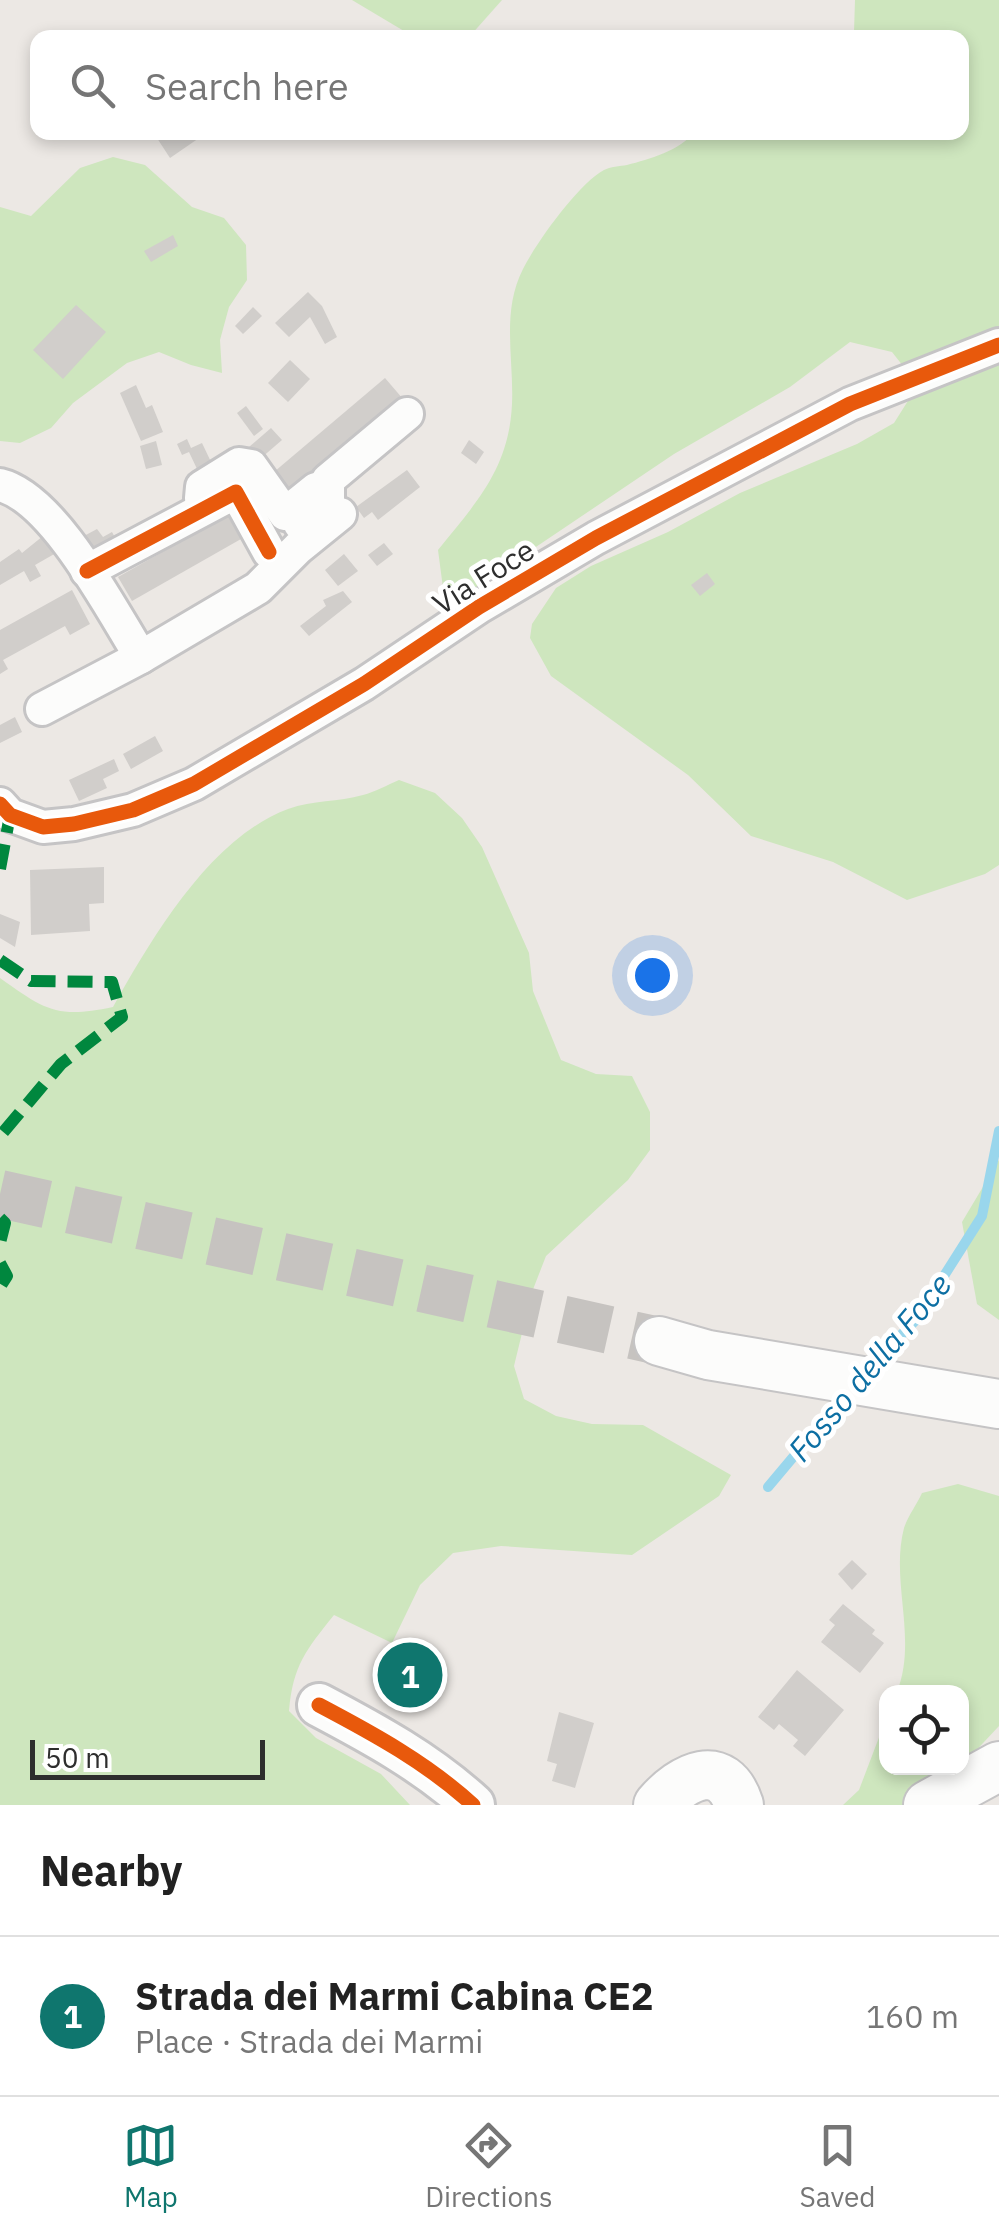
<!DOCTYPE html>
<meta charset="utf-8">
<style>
:root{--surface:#fff;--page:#f2f2f2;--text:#222;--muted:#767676;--line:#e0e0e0;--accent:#0f766e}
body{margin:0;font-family:"IBM Plex Sans",sans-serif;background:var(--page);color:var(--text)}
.controls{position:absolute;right:30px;bottom:30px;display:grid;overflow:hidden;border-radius:20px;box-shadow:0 5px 15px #0003}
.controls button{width:90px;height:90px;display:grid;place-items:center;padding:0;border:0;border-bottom:2px solid var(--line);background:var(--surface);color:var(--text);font:50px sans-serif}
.scale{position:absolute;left:30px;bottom:25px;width:235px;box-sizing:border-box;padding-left:10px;border:5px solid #2e2e2e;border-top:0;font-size:28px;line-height:35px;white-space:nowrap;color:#2e2e2e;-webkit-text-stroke:8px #fff;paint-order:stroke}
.you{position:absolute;left:652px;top:975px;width:35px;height:35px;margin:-25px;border:8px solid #fff;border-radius:50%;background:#1a73e8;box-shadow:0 0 0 15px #1a73e833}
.badge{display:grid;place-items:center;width:65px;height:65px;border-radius:50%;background:var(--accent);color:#fff;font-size:32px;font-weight:700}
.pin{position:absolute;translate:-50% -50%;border:5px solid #fff;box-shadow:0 2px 10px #0006}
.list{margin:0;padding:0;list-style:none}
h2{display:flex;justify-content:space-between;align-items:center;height:130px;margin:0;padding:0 40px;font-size:42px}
h2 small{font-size:32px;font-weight:400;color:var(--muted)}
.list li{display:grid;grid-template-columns:65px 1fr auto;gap:30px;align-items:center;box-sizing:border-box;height:160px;padding:0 40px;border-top:2px solid var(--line)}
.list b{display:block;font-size:38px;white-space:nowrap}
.list p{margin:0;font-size:32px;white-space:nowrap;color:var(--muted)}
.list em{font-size:32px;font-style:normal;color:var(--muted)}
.icon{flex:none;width:55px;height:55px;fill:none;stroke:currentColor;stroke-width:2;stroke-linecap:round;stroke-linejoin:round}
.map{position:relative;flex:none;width:999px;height:1805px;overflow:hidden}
.search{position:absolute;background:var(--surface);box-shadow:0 5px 15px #0003;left:30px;right:30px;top:30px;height:110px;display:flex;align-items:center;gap:25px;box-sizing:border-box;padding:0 35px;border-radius:20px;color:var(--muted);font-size:38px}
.sheet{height:290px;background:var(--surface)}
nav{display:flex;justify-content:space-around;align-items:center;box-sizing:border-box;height:140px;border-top:2px solid var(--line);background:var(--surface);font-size:28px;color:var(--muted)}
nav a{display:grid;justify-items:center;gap:5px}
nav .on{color:var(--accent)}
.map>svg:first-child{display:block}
.green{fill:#cee6be}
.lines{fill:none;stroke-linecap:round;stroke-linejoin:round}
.stream{stroke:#99d6ec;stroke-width:10}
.building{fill:#d1cecb}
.secondary-tunnel{stroke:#c6c3c0;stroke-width:48;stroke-dasharray:48 24;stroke-linecap:butt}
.minor-casing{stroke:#c5c4c5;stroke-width:38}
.tertiary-casing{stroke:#c5c4c5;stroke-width:48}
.secondary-casing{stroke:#c5c4c5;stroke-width:52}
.minor{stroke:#fcfcfb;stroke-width:32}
.tertiary{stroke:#fcfcfb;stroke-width:42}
.secondary{stroke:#fcfcfb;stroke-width:48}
.quiet{stroke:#00873e;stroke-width:12;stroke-dasharray:25 12;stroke-linecap:butt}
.cycleway-casing{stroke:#fff;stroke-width:21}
.cycleway{stroke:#e8590c;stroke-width:15}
.labels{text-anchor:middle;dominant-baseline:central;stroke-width:10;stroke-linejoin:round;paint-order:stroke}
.street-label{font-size:30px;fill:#2e2e2e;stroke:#fff}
.water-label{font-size:32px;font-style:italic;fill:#0d6fa3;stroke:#fff}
</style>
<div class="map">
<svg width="999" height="1805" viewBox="0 0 999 1805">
<rect width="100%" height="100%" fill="#ece8e4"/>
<g class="green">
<path d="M 352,0 L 502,0 L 470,36 L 414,37 Z"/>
<path d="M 855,0 L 999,0 L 999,865 L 985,874 L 907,900 L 833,862 L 751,836 L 688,775 L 551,676 L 530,638 L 532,624 L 556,588 L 591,566 L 668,532 L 740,493 L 857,444 L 894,423 L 918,385 L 892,352 L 850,342 L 790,387 L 674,454 L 469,592 L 443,588 L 438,550 C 476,503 509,469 512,404 C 514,359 501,312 523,269 C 536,243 579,183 604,170 C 610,167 620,166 627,165 C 650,159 678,151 694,133 L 962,132 L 962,38 L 850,37 L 854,32 Z"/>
<path d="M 113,157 L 145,165 L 192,207 L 224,218 L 246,245 L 247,280 L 229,307 L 220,340 L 222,373 L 191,365 L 159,352 L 127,363 L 73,403 L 51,428 L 20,443 L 0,441 L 0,207 L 31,216 L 80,168 Z"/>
<path d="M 399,780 L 435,793 L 462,818 L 482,847 L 529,953 L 533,991 L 561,1060 L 596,1074 L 632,1076 L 650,1112 L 650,1150 L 628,1180 L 546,1256 L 532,1292 L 514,1366 L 524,1399 L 556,1416 L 592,1424 L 643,1425 L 731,1475 L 719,1496 L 632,1555 L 501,1546 L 453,1553 L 420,1585 L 392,1643 L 334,1615 C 306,1650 293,1665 289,1711 L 316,1738 L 381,1774 L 410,1805 L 0,1805 L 0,978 C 45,1010 57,1019 113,1007 C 152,938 210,838 288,809 C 313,800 338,802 363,795 C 375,792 387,785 399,780 Z"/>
<path d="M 999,1160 L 999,1320 L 977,1304 L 962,1222 Z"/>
<path d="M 958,1484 L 999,1496 L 999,1726 L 969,1758 L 980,1805 L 843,1805 L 859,1790 L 886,1719 L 886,1768 L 962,1768 L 962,1692 L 897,1692 C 918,1638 890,1582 904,1528 C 908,1516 917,1504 922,1493 Z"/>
</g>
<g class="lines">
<g class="stream">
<path d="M 867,1369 L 916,1320 L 982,1216 L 999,1131"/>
<path d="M 768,1487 L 847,1393"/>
</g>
</g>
<g class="building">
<path d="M 158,132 L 200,132 L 202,136 L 170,158 L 155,135 Z"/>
<path d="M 173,235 L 178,246 L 151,262 L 144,251 Z"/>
<path d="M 308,292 L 322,306 L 337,337 L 325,344 L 310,317 L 289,337 L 275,323 Z"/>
<path d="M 76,305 L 106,332 L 63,379 L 33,350 Z"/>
<path d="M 253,307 L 262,316 L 243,334 L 235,326 Z"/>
<path d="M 290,360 L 310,379 L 288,402 L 268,383 Z"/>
<path d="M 385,378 L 403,399 L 295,496 L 274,472 Z"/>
<path d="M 136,385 L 146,408 L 152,405 L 163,432 L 141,441 L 120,393 Z"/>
<path d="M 246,406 L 263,429 L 254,436 L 237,413 Z"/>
<path d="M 271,428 L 282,440 L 260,459 L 249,447 Z"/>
<path d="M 187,439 L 191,448 L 202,443 L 212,464 L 198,471 L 189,452 L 182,455 L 177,444 Z"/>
<path d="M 469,440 L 484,452 L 476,464 L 461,453 Z"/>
<path d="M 156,441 L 162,465 L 146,469 L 140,446 Z"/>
<path d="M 407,470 L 420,487 L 378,520 L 372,512 L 364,518 L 356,507 Z"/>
<path d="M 228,515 L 241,539 L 132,601 L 118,577 Z"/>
<path d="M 97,529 L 103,537 L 112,532 L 119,545 L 101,553 L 91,549 L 84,536 Z"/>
<path d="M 43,536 L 56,553 L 35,565 L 41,576 L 30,582 L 24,571 L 0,585 L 0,562 L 19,549 L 22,553 Z"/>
<path d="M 384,543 L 393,554 L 377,566 L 368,555 Z"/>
<path d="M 344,554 L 358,571 L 338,586 L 325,570 Z"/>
<path d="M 707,573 L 715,584 L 700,596 L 691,585 Z"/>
<path d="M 72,590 L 90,624 L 70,635 L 65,626 L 3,660 L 8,669 L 0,674 L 0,630 Z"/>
<path d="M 343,591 L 352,602 L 309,636 L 300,626 L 326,606 L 323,600 Z"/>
<path d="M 15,717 L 22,732 L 0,743 L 0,725 Z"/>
<path d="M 155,736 L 163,751 L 131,769 L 123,754 Z"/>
<path d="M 114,759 L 119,771 L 103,779 L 107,788 L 79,801 L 69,780 Z"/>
<path d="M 104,867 L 104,903 L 89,904 L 90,931 L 31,935 L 30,870 Z"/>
<path d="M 0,914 L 20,922 L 15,947 L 0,938 Z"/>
<path d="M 852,1560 L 867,1574 L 852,1590 L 838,1574 Z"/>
<path d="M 843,1604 L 875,1630 L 872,1634 L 884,1643 L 860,1673 L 821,1642 L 835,1625 L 829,1620 Z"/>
<path d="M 394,1649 L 441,1678 L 426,1702 L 379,1673 Z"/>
<path d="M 797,1670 L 844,1710 L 805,1756 L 793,1746 L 798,1740 L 779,1724 L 774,1730 L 758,1717 Z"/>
<path d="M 559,1712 L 594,1723 L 575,1788 L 552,1781 L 557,1764 L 547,1761 Z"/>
</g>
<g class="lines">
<path class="secondary-tunnel" d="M 0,1194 L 659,1341"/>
<defs>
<g id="minor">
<path d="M 0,485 C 54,498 112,611 141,657"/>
<path d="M 201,498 L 202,487 L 239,464 L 251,466 L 285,514 L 316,489"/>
<path d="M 300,524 L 328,500 L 328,480 L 407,414"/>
<path d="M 87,571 L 236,492 L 269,552"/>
<path d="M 42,709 L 141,657 L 258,588 L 298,548 L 340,514"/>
<path d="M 0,804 L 10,815 L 43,827 L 74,824 L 133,810 L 194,784 L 364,684 L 479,607 L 596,538 L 850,404 L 999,345"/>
</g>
<path id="tertiary" d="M 319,1705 C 374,1734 427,1763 473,1805"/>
<g id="secondary">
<path d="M 659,1341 L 708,1355 L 999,1404"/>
<path d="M 658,1805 C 682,1777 723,1755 739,1805"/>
<path d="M 928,1805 L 999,1766"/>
</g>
</defs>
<use href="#minor" class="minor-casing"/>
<use href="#tertiary" class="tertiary-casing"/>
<use href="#secondary" class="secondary-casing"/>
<use href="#minor" class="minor"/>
<use href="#tertiary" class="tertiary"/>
<use href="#secondary" class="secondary"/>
<g class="quiet">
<path d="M 0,869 L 10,815"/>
<path d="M 0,960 L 31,981 L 112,982 L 122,1017 L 61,1064 L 0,1136"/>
<path d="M 0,1218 L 5,1223 L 0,1243"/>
<path d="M 0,1263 L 7,1276 L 0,1287"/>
</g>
<defs>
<g id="cycleway">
<path d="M 87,571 L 236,492 L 269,552"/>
<path d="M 0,804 L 10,815 L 43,827 L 74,824 L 133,810 L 194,784 L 364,684 L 479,607 L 596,538 L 850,404 L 999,345"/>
<path d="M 319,1705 C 374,1734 427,1763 473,1805"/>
</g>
</defs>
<use href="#cycleway" class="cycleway-casing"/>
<use href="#cycleway" class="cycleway"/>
</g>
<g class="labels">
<g class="street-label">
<text transform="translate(483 576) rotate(-32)">Via Foce</text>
</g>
<g class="water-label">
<text transform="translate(869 1367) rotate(-50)">Fosso della Foce</text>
</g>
</g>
</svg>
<div class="controls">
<button><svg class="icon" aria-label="locate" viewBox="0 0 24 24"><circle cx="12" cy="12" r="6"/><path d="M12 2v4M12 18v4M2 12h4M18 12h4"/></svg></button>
</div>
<div class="scale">50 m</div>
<div class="you"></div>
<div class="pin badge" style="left:410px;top:1675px">1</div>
<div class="search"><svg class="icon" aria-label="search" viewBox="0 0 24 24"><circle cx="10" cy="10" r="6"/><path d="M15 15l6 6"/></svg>Search here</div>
</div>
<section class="sheet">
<h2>Nearby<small></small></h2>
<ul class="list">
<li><span class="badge">1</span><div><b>Strada dei Marmi Cabina CE2</b><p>Place · Strada dei Marmi</p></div><em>160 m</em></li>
</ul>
</section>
<nav>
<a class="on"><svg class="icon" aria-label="map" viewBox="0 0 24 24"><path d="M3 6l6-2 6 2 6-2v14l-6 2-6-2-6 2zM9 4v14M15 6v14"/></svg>Map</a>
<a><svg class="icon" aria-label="directions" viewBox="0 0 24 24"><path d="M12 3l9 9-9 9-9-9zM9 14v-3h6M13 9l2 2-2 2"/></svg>Directions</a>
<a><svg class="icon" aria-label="saved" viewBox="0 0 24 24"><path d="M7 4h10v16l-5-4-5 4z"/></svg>Saved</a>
</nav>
